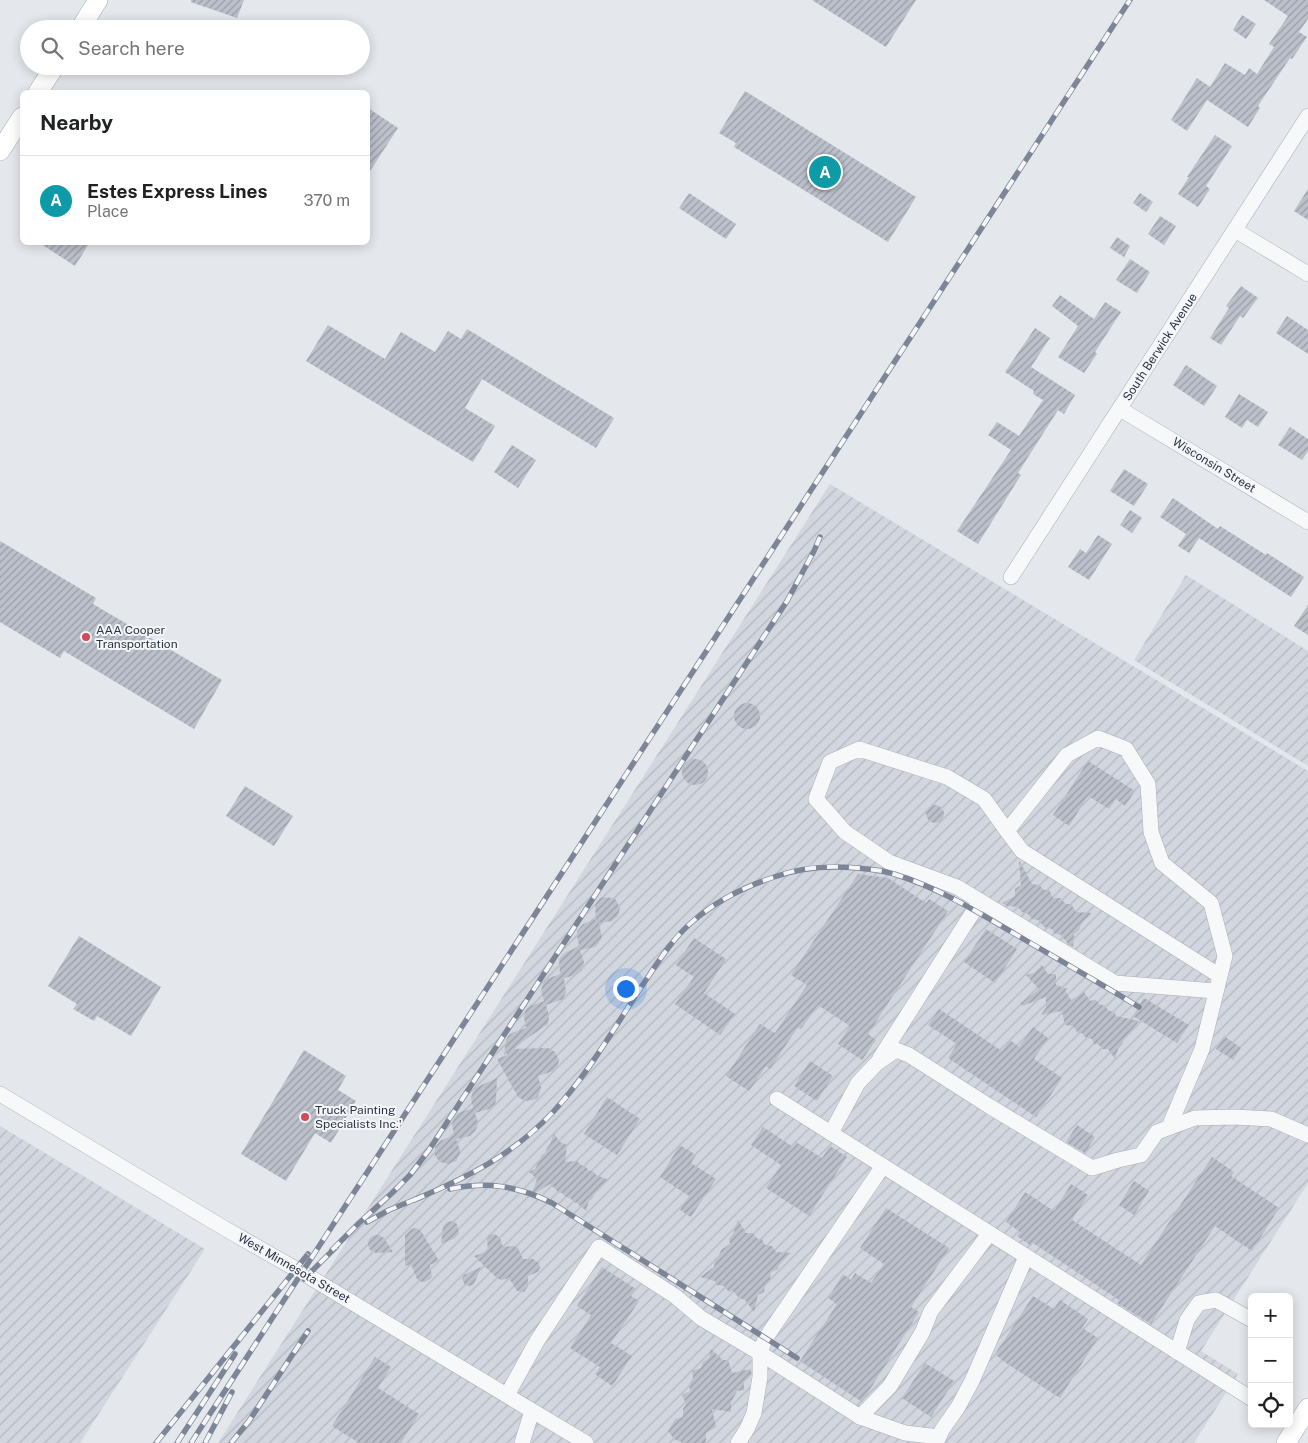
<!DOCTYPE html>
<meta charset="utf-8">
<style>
:root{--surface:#fff;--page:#f6f6f6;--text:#202124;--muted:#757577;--line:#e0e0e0;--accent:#d1495b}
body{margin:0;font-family:"Public Sans",sans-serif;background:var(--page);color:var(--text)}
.controls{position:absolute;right:15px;bottom:15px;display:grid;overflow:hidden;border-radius:8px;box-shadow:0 2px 12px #0003}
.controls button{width:45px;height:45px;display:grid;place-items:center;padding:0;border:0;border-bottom:1px solid var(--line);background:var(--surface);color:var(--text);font:25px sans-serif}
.you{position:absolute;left:625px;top:988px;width:18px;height:18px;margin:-12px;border:4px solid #fff;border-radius:50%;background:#1a73e8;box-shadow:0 0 0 8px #1a73e833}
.badge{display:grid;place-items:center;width:32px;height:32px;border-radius:50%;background:var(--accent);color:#fff;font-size:16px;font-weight:700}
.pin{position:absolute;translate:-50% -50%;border:2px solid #fff;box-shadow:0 1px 5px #0006}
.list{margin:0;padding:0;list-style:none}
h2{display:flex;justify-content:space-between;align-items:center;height:65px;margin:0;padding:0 20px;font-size:21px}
h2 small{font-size:16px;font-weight:400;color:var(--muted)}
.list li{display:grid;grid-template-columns:32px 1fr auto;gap:15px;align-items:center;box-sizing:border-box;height:90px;padding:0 20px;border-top:1px solid var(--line)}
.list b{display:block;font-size:19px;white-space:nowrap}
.list p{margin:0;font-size:16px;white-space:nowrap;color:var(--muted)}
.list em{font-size:16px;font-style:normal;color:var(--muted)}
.icon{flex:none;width:28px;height:28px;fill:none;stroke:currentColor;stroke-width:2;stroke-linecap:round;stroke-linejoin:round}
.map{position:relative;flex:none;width:1308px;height:1443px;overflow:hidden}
.search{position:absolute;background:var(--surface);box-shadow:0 2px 12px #0003;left:20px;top:20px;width:350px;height:55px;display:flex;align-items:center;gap:12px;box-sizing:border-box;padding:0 18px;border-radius:28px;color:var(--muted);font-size:19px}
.panel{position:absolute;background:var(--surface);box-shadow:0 2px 12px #0003;left:20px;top:90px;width:350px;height:155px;border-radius:8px}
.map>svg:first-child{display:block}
.industrial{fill:url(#industrial-furrows)}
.building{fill:url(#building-hatch)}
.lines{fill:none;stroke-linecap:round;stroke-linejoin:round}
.minor-casing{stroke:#a9aeb7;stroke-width:16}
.major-casing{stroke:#a3abb8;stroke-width:20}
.minor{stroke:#f7f8fa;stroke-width:15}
.major{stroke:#fff;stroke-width:19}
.rail-casing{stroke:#7d8696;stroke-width:5.5}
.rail{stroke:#f4f6f9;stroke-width:4;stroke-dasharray:11;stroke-linecap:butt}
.poi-dot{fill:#d1495b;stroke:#f4f6f9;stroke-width:2}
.labels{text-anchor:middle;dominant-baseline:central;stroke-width:4;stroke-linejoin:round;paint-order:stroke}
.street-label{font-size:12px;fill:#2b3445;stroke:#f4f6f9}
.poi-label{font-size:12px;fill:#2b3445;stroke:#f4f6f9;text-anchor:start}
</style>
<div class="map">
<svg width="1308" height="1443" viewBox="0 0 1308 1443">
<defs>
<pattern id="industrial-furrows" width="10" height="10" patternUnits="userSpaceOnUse" patternTransform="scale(1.25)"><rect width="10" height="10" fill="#d2d6de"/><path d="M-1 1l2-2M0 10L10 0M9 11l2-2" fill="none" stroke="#b4b8c0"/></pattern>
<pattern id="building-hatch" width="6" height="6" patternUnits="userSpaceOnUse" patternTransform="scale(1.25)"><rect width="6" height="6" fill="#bbc0ca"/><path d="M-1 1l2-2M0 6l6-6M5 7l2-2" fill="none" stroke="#989da6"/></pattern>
</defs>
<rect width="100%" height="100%" fill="#e4e7ec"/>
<g class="industrial">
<path d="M 830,484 L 1308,771 L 1308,1183 L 1201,1351 L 1238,1374 L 1194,1443 L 218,1443 Z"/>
<path d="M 1186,575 L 1308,651 L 1308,766 L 1134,660 Z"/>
<path d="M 0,1126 L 205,1249 L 80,1443 L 0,1443 Z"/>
</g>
<g class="building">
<path d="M 191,0 L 244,0 L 237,18 L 191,2 Z"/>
<path d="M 812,0 L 916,0 L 886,47 Z"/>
<path d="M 1264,0 L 1308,0 L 1308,19 L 1299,32 L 1307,37 L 1292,59 L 1290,58 L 1258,106 L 1260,108 L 1248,127 L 1207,100 L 1187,131 L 1171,120 L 1197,78 L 1210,87 L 1225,63 L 1245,75 L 1249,68 L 1257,74 L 1274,47 L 1269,44 L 1288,16 Z"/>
<path d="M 1242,15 L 1256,24 L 1246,39 L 1233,30 Z"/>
<path d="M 745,91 L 916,197 L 888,242 L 734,147 L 736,143 L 719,133 Z"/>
<path d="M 368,108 L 398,128 L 368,174 Z"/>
<path d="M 1215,135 L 1232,146 L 1206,186 L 1210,189 L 1198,207 L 1178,194 L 1189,177 L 1187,177 Z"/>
<path d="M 1308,189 L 1308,220 L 1294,211 Z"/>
<path d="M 689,193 L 736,224 L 726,239 L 679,208 Z"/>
<path d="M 1140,193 L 1153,202 L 1146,212 L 1133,203 Z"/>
<path d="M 1160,216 L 1176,226 L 1164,245 L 1148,234 Z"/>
<path d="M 1117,237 L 1130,246 L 1124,257 L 1110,248 Z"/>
<path d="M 38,242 L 90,242 L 75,266 Z"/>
<path d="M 1130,259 L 1150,272 L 1137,293 L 1116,280 Z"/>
<path d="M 1241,286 L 1258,298 L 1243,318 L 1240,316 L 1221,345 L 1210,338 L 1229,308 L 1226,306 Z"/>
<path d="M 1060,295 L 1094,319 L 1105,302 L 1121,312 L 1095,352 L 1097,354 L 1084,373 L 1058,357 L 1078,326 L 1052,306 Z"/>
<path d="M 1287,316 L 1308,330 L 1308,354 L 1276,333 Z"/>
<path d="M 328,325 L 385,359 L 401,332 L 435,352 L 448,331 L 461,339 L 467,329 L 614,418 L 596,448 L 482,379 L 465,408 L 495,426 L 473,462 L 306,361 Z"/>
<path d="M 1035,328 L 1050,338 L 1031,367 L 1075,395 L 1064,414 L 1058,410 L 1018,473 L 1021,475 L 978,544 L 957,531 L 1011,450 L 988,435 L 997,422 L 1019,436 L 1043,400 L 1033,394 L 1034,391 L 1005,372 Z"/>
<path d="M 1186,365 L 1217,386 L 1204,406 L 1173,385 Z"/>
<path d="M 1239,394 L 1268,412 L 1258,427 L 1247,420 L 1242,428 L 1225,417 Z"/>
<path d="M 1290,427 L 1308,439 L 1308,451 L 1302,460 L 1278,445 Z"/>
<path d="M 512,445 L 536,460 L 518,488 L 494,472 Z"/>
<path d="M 1124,469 L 1148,484 L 1134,506 L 1110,491 Z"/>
<path d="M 1173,498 L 1218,529 L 1220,526 L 1266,555 L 1267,553 L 1304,577 L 1291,597 L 1199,538 L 1189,553 L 1178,546 L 1186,534 L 1160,517 Z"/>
<path d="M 1130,510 L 1142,518 L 1132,533 L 1120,525 Z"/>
<path d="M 1098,535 L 1112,544 L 1089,580 L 1068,567 L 1080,549 L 1086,553 Z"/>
<path d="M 0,541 L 96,598 L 93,604 L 222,680 L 194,729 L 64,651 L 60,658 L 0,622 Z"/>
<path d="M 1308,605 L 1308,635 L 1294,626 Z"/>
<circle cx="747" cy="716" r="13"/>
<circle cx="695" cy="772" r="13"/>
<path d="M 1088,761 L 1135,791 L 1125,806 L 1116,799 L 1109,809 L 1088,796 L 1069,826 L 1053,815 Z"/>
<path d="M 245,786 L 293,816 L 274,846 L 226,816 Z"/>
<circle cx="935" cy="814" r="9"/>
<path d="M 1019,860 L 1032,884 L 1039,885 L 1044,890 L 1049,890 L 1053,898 L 1060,898 L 1066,904 L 1071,904 L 1076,912 L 1092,913 L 1081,924 L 1079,930 L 1074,934 L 1073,947 L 1068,944 L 1061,935 L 1054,933 L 1052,929 L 1044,927 L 1038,920 L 1032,919 L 1028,914 L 1022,912 L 1018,907 L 1007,906 L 1002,903 L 1015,896 L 1015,889 L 1021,885 Z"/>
<path d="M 858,874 L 888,878 L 926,903 L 929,899 L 948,911 L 868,1034 L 876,1040 L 862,1060 L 838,1044 L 850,1026 L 818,1005 L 801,1029 L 798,1027 L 770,1069 L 766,1066 L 749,1091 L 726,1076 L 760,1024 L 775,1033 L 807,985 L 791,975 Z"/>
<path d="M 604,897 L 613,898 L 616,900 L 620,908 L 618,916 L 612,921 L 599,923 L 602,938 L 598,944 L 595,947 L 580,950 L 584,962 L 582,970 L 576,975 L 564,978 L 566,992 L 563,999 L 546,1005 L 549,1016 L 548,1024 L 512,1049 L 548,1048 L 555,1052 L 559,1060 L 557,1068 L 554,1071 L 538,1076 L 541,1087 L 539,1095 L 537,1098 L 533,1100 L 525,1101 L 518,1097 L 497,1059 L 507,1055 L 507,1053 L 504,1055 L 506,1040 L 508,1036 L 512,1033 L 526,1028 L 524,1017 L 526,1009 L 530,1006 L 544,1001 L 541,990 L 544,981 L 547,979 L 560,974 L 559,959 L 565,953 L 579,946 L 577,935 L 577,931 L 583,924 L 596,919 L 595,905 L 600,898 Z"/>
<path d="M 986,929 L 1017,949 L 995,983 L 964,962 Z"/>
<path d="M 79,936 L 161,987 L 131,1036 L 97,1016 L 94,1021 L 73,1009 L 77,1004 L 48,986 Z"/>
<path d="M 694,938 L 726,959 L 704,993 L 735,1014 L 720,1035 L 675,1004 L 694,977 L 676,965 Z"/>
<path d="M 1042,965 L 1048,974 L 1056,974 L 1056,985 L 1068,989 L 1065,990 L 1071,1000 L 1084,992 L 1090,1001 L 1096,1000 L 1099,1004 L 1105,1006 L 1108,1010 L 1115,1013 L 1116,1016 L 1139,1021 L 1123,1041 L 1123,1043 L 1118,1049 L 1115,1059 L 1108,1049 L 1103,1049 L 1098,1044 L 1094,1044 L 1092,1039 L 1085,1037 L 1082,1033 L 1078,1033 L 1073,1026 L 1065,1025 L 1062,1011 L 1041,1015 L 1046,1007 L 1046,997 L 1022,1006 L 1021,1003 L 1039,989 L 1026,975 L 1034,973 Z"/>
<path d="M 1144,998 L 1189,1025 L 1177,1043 L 1133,1016 Z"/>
<path d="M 939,1009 L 1002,1051 L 1010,1040 L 1019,1047 L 1033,1027 L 1048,1038 L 1034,1059 L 1062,1078 L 1036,1117 L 948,1058 L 957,1044 L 928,1025 Z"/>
<path d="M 1224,1036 L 1241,1048 L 1233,1060 L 1216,1049 Z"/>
<path d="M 304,1050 L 346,1076 L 338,1090 L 356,1101 L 331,1143 L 315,1133 L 286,1181 L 241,1154 Z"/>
<path d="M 810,1061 L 833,1076 L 817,1101 L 794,1086 Z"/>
<path d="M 497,1078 L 496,1100 L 495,1104 L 489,1109 L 475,1113 L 478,1123 L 476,1130 L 470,1136 L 456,1139 L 460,1150 L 460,1154 L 456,1161 L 448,1164 L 440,1162 L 435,1156 L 435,1147 L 440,1141 L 454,1135 L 452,1124 L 455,1116 L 458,1113 L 473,1108 L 471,1098 L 474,1089 L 477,1087 Z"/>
<path d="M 607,1097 L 640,1119 L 617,1155 L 584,1134 Z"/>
<path d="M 1077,1125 L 1095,1137 L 1085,1153 L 1066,1142 Z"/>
<path d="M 763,1127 L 793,1147 L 796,1142 L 822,1158 L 830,1146 L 847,1157 L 809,1216 L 766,1188 L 781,1165 L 751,1145 Z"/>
<path d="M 554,1133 L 560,1142 L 567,1145 L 565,1162 L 577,1161 L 581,1165 L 586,1167 L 588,1170 L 594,1172 L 596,1175 L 609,1180 L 600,1186 L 598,1191 L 594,1193 L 593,1198 L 589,1201 L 586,1211 L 577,1203 L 574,1202 L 570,1198 L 566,1197 L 562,1193 L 558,1192 L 550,1184 L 532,1195 L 537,1179 L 529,1172 L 535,1169 L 542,1155 L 545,1153 L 547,1148 L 550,1144 Z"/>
<path d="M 680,1145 L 696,1155 L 691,1163 L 716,1179 L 691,1217 L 680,1210 L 689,1196 L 660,1177 Z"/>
<path d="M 1212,1157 L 1234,1172 L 1231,1176 L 1279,1208 L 1252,1251 L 1215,1226 L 1151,1324 L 1117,1303 L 1119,1300 L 1033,1243 L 1031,1246 L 1017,1236 L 1020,1232 L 1006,1222 L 1025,1192 L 1054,1211 L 1071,1184 L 1088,1195 L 1072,1220 L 1141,1265 Z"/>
<path d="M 1134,1181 L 1149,1191 L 1134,1215 L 1119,1205 Z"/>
<path d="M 886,1208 L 949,1248 L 911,1307 L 919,1312 L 862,1402 L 800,1361 L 837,1304 L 828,1298 L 843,1274 L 851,1280 L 855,1273 L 871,1283 L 884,1264 L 860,1248 Z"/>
<path d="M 738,1220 L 746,1233 L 752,1233 L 758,1239 L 762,1239 L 765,1245 L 772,1246 L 776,1252 L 791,1253 L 779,1265 L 778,1269 L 771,1272 L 770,1281 L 765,1286 L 764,1292 L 758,1295 L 754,1312 L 745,1300 L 739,1298 L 733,1291 L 729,1292 L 724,1286 L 717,1285 L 715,1281 L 700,1277 L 714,1267 L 715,1260 L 719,1256 L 721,1250 L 730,1244 L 729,1239 L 733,1234 Z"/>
<path d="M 453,1221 L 457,1224 L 459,1233 L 455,1238 L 441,1244 L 443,1226 L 447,1222 Z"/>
<path d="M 416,1228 L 421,1231 L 439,1261 L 430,1265 L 432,1277 L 430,1279 L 425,1282 L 422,1282 L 417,1279 L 411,1264 L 405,1266 L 405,1235 L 411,1229 Z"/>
<path d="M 495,1234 L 500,1238 L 503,1247 L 514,1246 L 518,1248 L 523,1259 L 533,1259 L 539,1263 L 540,1268 L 538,1272 L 528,1276 L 528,1286 L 524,1292 L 517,1291 L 509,1278 L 501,1280 L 497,1278 L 474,1256 L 488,1251 L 487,1239 L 490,1235 Z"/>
<path d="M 376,1235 L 379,1235 L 384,1238 L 393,1252 L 376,1253 L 370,1250 L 368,1245 L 369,1239 L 371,1237 Z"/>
<path d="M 481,1267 L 474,1284 L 470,1286 L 465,1285 L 462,1279 L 464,1275 Z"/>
<path d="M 602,1267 L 636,1289 L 631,1296 L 639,1301 L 611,1343 L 632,1356 L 612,1386 L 595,1374 L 600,1367 L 570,1348 L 591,1315 L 577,1306 Z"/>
<path d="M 1033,1296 L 1054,1309 L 1060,1300 L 1088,1319 L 1082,1328 L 1098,1338 L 1060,1398 L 1003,1361 L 995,1354 Z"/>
<path d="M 711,1349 L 723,1360 L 728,1360 L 732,1373 L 751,1369 L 751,1374 L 744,1381 L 744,1390 L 737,1391 L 731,1403 L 731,1412 L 712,1409 L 716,1427 L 706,1433 L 706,1443 L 684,1443 L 674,1439 L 668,1431 L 675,1419 L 683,1417 L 683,1409 L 686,1404 L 682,1395 L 690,1391 L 689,1384 L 693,1378 L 692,1371 L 701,1368 L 703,1362 L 709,1358 Z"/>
<path d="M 375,1357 L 391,1367 L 378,1388 L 419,1414 L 401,1443 L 359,1443 L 332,1426 Z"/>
<path d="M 925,1363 L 954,1381 L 931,1417 L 902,1398 Z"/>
</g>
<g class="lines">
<defs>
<g id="minor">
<path d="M 1235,230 L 1308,274"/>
<path d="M 1120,409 L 1308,522"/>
<path d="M 1011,577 L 1308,116"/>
<path d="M 1007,831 L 984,799 L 947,777 L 859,749 L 830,762 L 816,799 L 845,832 L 889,862 L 957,887 L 1115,983 L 1216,991"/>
<path d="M 880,1058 L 980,901"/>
<path d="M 0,1094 L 224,1228 L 308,1276 L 586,1443"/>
<path d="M 777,1099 L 1252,1399"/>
<path d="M 1169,1127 L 1202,1049 L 1225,956 L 1211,903 L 1162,863 L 1151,832 L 1148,784 L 1126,749 L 1098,738 L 1067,755 L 1007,831 L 1022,851 L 1220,976"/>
<path d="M 831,1133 L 858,1083 L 877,1063 L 896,1050 L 909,1055 L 989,1106 L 1092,1168 L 1118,1160 L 1141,1155 L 1157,1132 L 1195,1118 L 1234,1117 L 1271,1119 L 1308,1135"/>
<path d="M 1177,1352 L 1187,1320 L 1199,1303 L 1216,1300 L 1252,1320"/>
<path d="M 507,1395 L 537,1341 L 599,1247 L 675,1296 L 701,1318 L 760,1353 L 860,1417 L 890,1386 L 922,1333 L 931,1311 L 989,1234"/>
<path d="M 860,1417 L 905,1433 L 939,1437"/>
<path d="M 522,1443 L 532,1411"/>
<path d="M 738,1443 L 747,1429 L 754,1413 L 760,1377 L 760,1353 L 765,1339 L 883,1166"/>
<path d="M 936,1443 L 942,1430 L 958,1407 L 972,1381 L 1026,1257"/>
</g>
<g id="major">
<path d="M 80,29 L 98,0"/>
<path d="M 38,92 L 55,66"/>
<path d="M 0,151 L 22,117"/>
<path d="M 1286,1443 L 1308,1408"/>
</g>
</defs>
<use href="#minor" class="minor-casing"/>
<use href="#major" class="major-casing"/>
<use href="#minor" class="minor"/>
<use href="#major" class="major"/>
<defs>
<g id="rail">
<path d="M 450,1189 C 487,1181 518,1186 552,1203 L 797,1358"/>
<path d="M 414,1200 C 468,1177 513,1155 554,1111 C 588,1074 614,1028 642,986 C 657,964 671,940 692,922 C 716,901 744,887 774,877 C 805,866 835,865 867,869 C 876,870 885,871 894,874 C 937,887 976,911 1015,934 C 1056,958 1098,982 1139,1007"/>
<path d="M 367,1222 L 389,1210 L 421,1197"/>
<path d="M 332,1250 L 359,1223 L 392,1193 L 410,1175 L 429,1150 L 787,601 L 814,551 L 820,537"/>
<path d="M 304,1279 L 336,1247"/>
<path d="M 156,1443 L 308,1254"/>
<path d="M 177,1443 L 235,1354"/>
<path d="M 191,1443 L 1130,0"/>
<path d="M 205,1443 L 232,1392"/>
<path d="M 231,1443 L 249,1421 L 308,1331"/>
</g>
</defs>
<use href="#rail" class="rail-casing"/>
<use href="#rail" class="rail"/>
</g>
<g class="poi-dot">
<circle cx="86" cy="637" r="5"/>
<circle cx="305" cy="1117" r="5"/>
</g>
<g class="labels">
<g class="street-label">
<text transform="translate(1160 347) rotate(-57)">South Berwick Avenue</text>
<text transform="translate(1214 465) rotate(31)">Wisconsin Street</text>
<text transform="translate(294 1268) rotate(30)">West Minnesota Street</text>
</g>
<g class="poi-label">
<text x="96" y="630">AAA Cooper<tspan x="96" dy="14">Transportation</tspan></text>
<text x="315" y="1110">Truck Painting<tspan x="315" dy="14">Specialists Inc.'</tspan></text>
</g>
</g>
</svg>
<div class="controls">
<button>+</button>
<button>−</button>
<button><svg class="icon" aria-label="locate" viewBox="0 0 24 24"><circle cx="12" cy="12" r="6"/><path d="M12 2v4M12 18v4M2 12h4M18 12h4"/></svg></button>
</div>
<div class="you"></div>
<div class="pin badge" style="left:825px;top:172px;background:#0f9aa8">A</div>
<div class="search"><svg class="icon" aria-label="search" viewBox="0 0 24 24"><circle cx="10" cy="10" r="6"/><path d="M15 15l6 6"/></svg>Search here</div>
<section class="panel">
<h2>Nearby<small></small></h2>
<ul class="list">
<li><span class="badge" style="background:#0f9aa8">A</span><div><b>Estes Express Lines</b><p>Place</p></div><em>370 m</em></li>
</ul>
</section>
</div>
